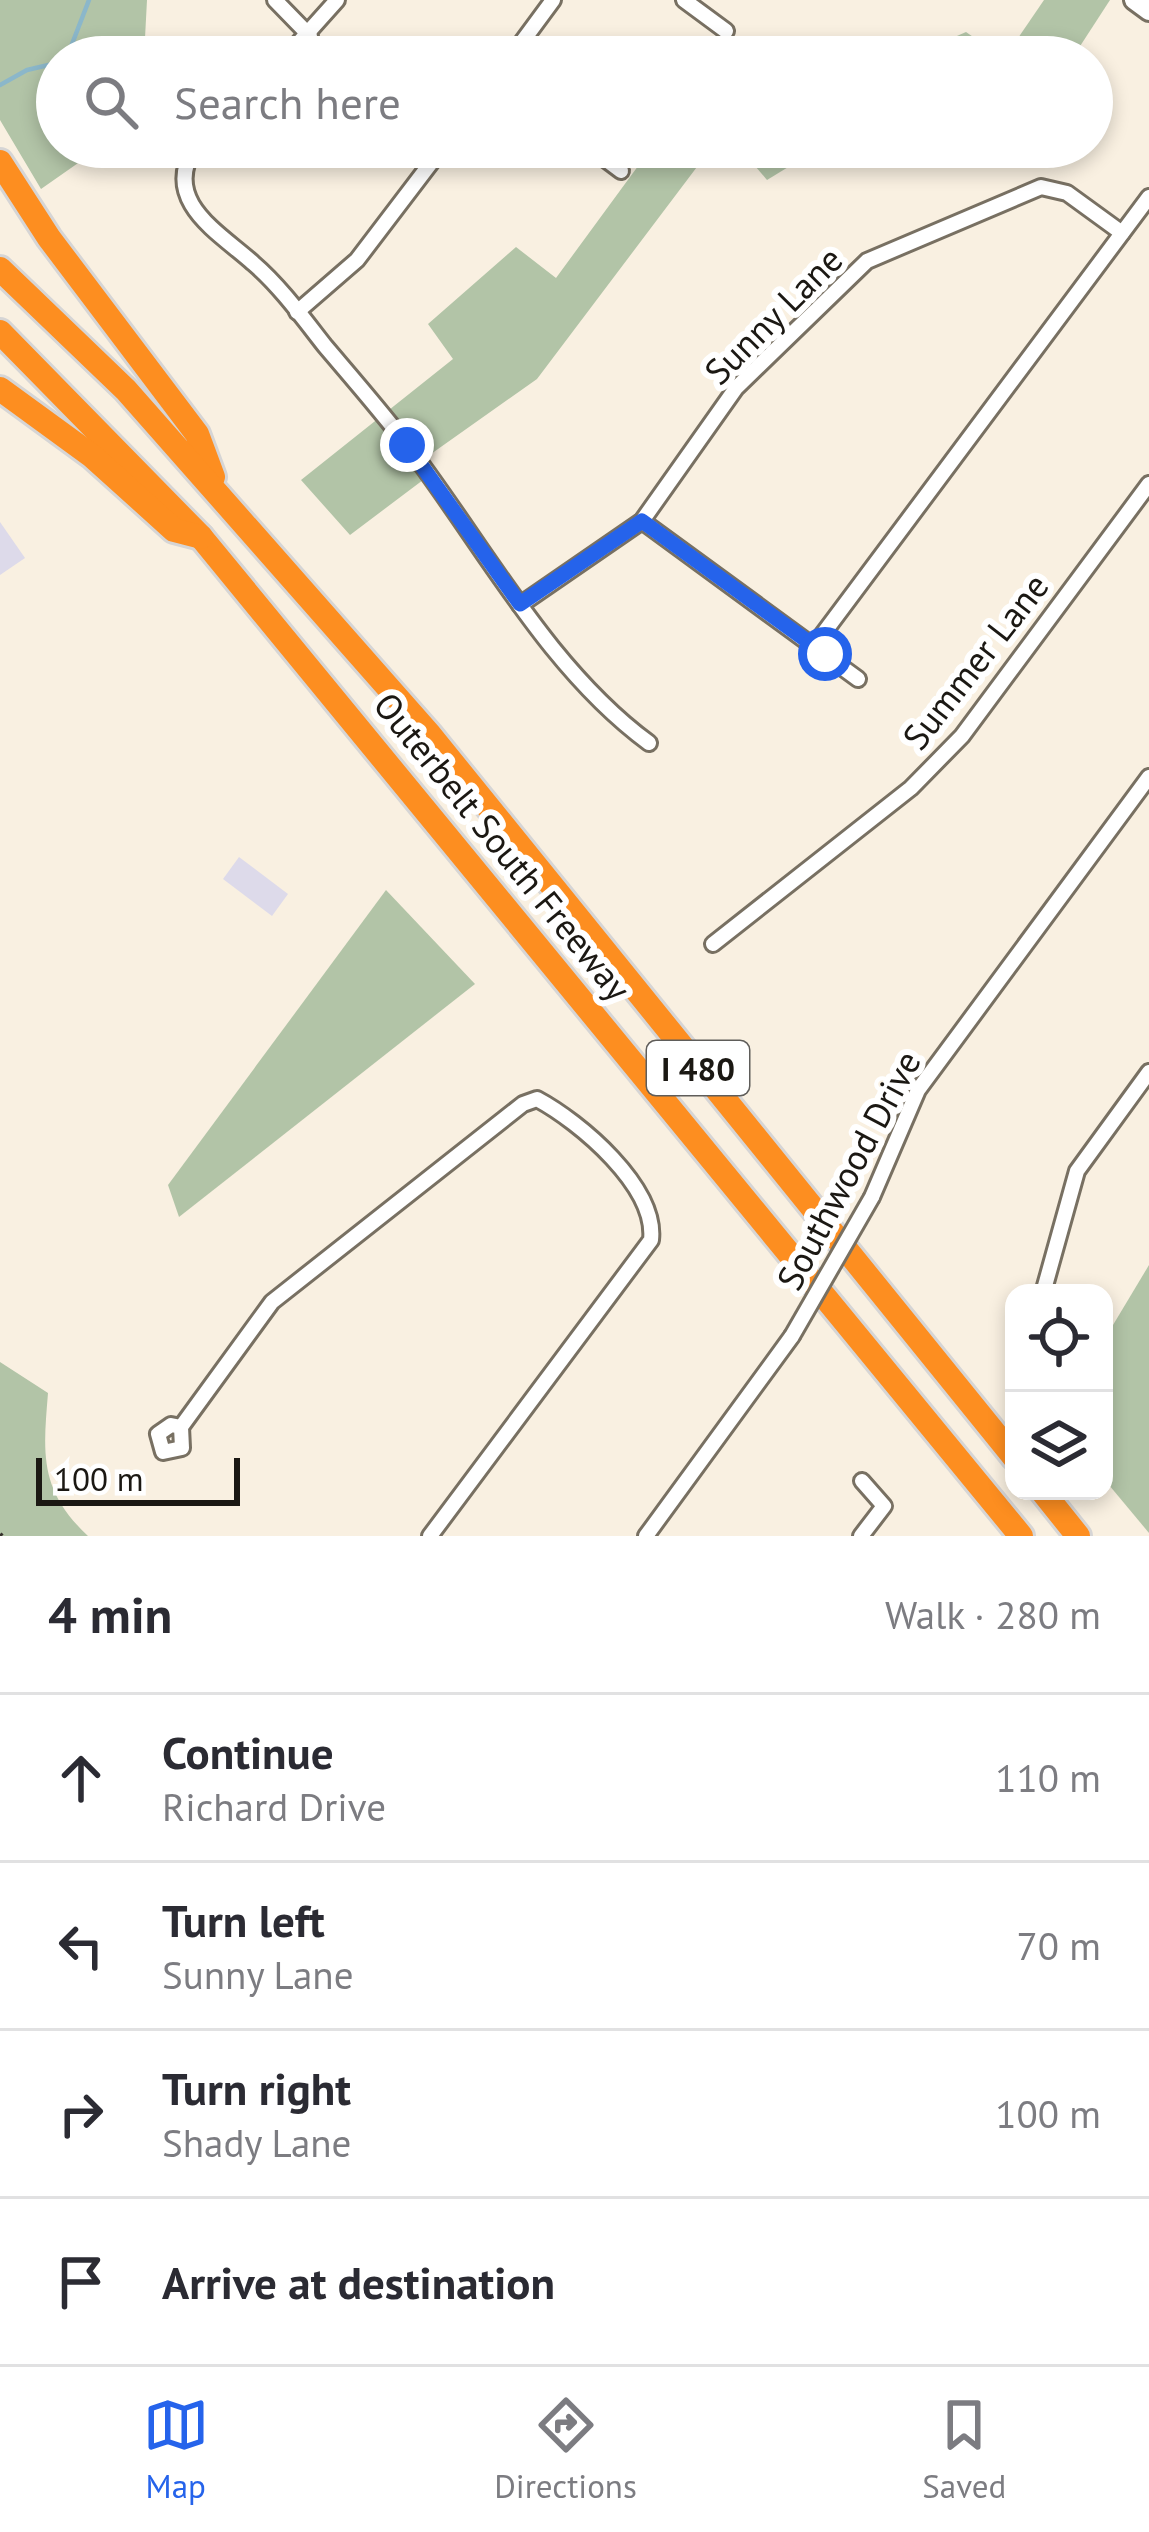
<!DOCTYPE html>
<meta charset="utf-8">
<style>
:root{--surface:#fff;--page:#f7f7f7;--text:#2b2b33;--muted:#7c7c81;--line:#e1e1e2;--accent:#2563eb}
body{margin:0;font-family:"PT Sans",sans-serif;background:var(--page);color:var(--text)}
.controls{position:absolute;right:36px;bottom:36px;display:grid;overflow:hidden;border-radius:24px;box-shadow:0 6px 18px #0003}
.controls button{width:108px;height:108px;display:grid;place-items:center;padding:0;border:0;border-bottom:3px solid var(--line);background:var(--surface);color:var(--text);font:60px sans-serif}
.scale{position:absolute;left:36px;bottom:30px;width:204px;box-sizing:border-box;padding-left:12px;border:6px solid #1b1813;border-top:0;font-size:33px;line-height:42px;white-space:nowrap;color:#1b1813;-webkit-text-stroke:9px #fff;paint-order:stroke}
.stop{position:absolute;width:36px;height:36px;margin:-27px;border:9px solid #2563eb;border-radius:50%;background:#fff}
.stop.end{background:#2563eb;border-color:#fff;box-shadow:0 3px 12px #0008}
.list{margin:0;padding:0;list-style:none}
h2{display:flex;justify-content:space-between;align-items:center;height:156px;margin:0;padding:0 48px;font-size:51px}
h2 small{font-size:39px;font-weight:400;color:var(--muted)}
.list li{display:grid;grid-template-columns:78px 1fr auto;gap:36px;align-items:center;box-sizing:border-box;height:168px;padding:0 48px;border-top:3px solid var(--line)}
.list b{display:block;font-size:45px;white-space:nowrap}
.list p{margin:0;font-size:39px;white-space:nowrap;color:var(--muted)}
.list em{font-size:39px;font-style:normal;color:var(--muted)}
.icon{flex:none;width:66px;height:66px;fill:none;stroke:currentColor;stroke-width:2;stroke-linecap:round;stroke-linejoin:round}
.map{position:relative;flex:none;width:1149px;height:1536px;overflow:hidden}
.search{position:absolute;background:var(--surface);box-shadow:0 6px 18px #0003;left:36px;right:36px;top:36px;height:132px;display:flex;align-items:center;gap:30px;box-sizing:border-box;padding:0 42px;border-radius:66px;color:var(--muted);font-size:45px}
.sheet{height:828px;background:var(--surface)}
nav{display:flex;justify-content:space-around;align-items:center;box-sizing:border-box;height:168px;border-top:3px solid var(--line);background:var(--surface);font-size:33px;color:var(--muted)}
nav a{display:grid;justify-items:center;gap:6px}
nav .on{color:var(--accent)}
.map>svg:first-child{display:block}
.green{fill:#b2c4a7}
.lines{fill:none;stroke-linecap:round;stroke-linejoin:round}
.stream{stroke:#8bb7ca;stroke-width:4.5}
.building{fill:#dddaea}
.street-casing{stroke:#787062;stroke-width:20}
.secondary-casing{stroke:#787062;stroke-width:24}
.highway-casing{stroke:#d6d5d5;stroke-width:30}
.street{stroke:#fff;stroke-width:14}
.secondary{stroke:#fff;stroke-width:18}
.highway{stroke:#fd8e20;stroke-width:24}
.rail{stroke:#36322c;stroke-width:4.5;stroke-dasharray:21 21;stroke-linecap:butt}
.street-bridge-casing{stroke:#787062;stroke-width:20;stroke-linecap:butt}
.street-bridge{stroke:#fff;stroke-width:14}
.route{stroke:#2563eb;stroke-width:15}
.labels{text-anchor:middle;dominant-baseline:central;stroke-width:12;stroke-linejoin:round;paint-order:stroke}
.shield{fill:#fff;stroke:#5f5d5a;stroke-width:3}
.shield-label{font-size:33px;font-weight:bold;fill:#1b1813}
.street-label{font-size:36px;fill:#1b1813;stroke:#fff}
</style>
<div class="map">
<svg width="1149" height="1536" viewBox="0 0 1149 1536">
<rect width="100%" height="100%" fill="#f9f0e1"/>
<g class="green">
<path d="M 0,0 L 147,0 L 144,57 L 57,57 L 57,147 L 101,147 L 41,189 L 0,120 Z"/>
<path d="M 1044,0 L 1110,0 L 1073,57 L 1005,57 Z"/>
<path d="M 966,32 L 1002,57 L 909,57 Z"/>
<path d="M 652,147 L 712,147 L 537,379 L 414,466 L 423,480 L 350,535 L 301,480 L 453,359 L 428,324 L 516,247 L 556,278 Z"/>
<path d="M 739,147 L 821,147 L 767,180 Z"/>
<path d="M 386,890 L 475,984 L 179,1217 L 168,1185 Z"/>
<path d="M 1149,1265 L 1149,1533 L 1104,1479 L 1104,1340 Z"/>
<path d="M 0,1362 L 48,1393 C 43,1454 39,1490 88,1536 L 0,1536 Z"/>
</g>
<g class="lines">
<g class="stream">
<path d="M 67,57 L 89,0"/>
<path d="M 0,85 L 27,70 L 57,63"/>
</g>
</g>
<g class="building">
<path d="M 0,522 L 25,558 L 0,575 Z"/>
<path d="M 239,857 L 288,894 L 272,916 L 223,879 Z"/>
</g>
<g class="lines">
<defs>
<g id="street">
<path d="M 275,0 L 310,36"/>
<path d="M 684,0 L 726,31"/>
<path d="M 286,57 L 337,0"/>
<path d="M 511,57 L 553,0"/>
<path d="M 195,147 C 160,201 220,233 253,263 C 280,286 303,318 325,346 C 353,379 381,411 407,445 C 483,544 547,668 649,743"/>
<path d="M 589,147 L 621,171"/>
<path d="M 297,312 L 357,260 L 443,147"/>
<path d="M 642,521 L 858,679"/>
<path d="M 520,605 L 642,521 L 736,388 L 867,261 L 1041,187 L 1067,193 L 1122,233"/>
<path d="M 814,646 L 1149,197"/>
<path d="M 713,944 L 911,788 L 962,736 L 1149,484"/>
<path d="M 872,1197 L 918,1090 L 1149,777"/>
<path d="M 1043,1293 L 1077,1171 L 1149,1072"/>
<path d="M 181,1427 L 171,1425 L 158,1434 L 163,1452 L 182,1448 L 181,1427 L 272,1302 L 523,1104 L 537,1099 C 580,1122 657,1187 651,1240 L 430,1536"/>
<path d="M 646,1536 L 792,1336"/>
<path d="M 861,1536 L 884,1506 L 862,1481"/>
</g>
<path id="secondary" d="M 1134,0 L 1149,11"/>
<g id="highway">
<path d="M 0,162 L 49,238 L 197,434 L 213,477"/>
<path d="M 0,269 L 126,390 L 430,735 L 1014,1457"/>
<path d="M 0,332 L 201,537 L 1021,1536"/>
<path d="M 0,389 L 92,456 L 174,530 L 201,537"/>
<path d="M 1042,1491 L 1078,1536"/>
</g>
</defs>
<use href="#street" class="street-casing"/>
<use href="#secondary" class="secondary-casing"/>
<use href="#highway" class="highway-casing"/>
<use href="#street" class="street"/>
<use href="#secondary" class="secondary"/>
<use href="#highway" class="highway"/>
<path class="rail" d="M 0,1534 L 2,1536"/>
<defs>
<path id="street-bridge" d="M 792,1336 L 872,1197"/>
</defs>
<use href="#street-bridge" class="street-bridge-casing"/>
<use href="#street-bridge" class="street-bridge"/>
</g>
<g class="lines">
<path class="route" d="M 407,445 L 520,604 L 642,521 L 825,654"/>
</g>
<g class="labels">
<rect class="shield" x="647" y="1041" width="102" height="54" rx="9"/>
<g class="shield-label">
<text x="698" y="1068">I 480</text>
</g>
<g class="street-label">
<text transform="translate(773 315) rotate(-45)">Sunny Lane</text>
<text transform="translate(975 661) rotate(-52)">Summer Lane</text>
<text transform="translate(503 846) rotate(51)">Outerbelt South Freeway</text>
<text transform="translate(848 1170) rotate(-62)">Southwood Drive</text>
</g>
</g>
</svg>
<div class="controls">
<button><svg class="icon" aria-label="locate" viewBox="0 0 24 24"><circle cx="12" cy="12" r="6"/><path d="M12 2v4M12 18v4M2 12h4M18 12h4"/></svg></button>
<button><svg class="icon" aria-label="layers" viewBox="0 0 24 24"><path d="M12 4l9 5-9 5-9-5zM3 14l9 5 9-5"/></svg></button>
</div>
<div class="scale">100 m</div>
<div class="stop" style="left:825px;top:654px"></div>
<div class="stop end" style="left:407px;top:445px"></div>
<div class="search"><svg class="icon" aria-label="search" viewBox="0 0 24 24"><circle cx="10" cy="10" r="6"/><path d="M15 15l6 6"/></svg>Search here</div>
</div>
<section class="sheet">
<h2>4 min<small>Walk · 280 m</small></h2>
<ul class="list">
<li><svg class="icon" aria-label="ahead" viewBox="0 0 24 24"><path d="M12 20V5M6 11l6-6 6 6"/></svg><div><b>Continue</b><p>Richard Drive</p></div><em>110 m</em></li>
<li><svg class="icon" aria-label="left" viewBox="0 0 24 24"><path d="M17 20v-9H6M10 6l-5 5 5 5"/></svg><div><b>Turn left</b><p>Sunny Lane</p></div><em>70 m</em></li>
<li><svg class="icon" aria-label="right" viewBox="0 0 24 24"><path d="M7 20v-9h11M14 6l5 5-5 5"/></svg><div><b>Turn right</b><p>Shady Lane</p></div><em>100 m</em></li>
<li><svg class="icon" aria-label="arrive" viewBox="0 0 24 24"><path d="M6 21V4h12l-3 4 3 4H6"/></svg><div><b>Arrive at destination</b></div></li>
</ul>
</section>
<nav>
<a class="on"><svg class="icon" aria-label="map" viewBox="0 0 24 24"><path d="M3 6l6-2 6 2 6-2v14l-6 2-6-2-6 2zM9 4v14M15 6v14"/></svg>Map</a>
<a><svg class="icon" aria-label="directions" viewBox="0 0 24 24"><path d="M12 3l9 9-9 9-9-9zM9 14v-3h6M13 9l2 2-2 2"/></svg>Directions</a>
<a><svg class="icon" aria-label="saved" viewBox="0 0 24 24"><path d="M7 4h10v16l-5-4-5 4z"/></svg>Saved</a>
</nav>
